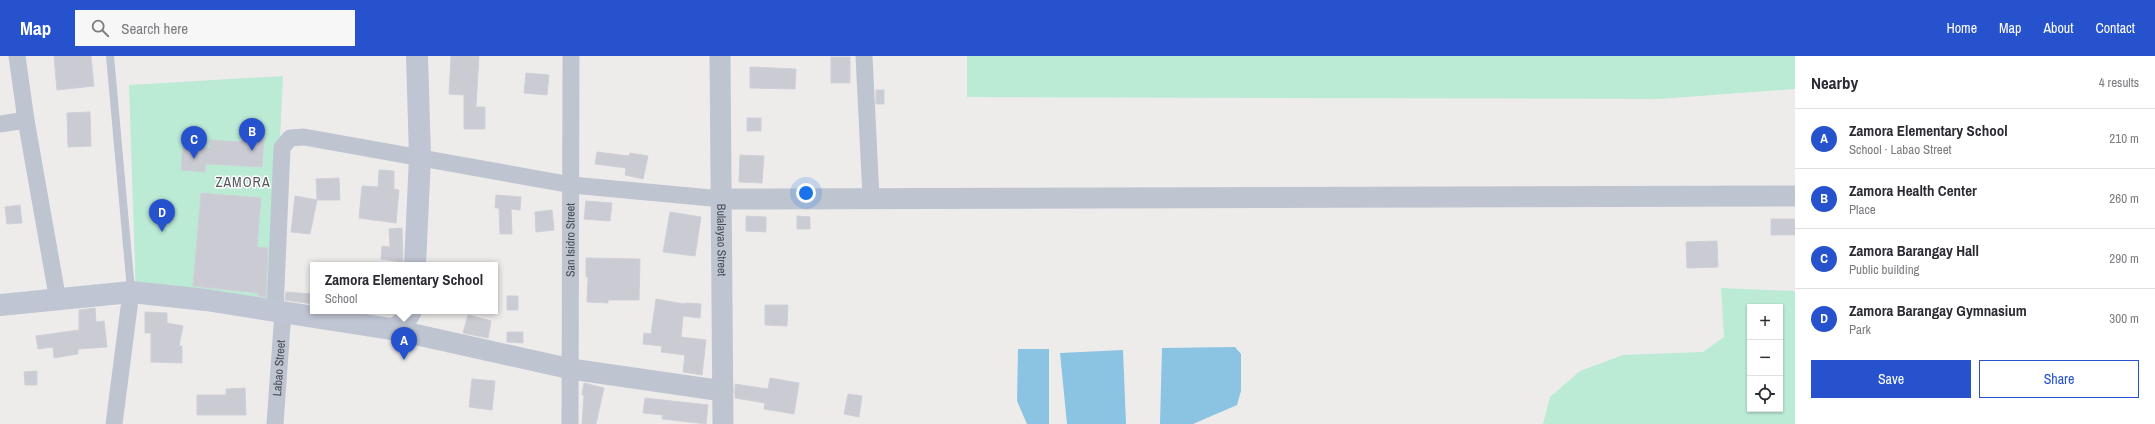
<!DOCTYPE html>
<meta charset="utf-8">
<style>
:root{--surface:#fff;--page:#f7f7f7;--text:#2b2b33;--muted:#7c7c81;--line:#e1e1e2;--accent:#2653cd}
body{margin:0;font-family:"Archivo Narrow",sans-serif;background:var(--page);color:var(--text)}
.controls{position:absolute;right:12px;bottom:12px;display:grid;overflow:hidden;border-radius:0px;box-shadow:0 1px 3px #0004}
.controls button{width:36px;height:36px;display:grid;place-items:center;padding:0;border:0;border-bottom:1px solid var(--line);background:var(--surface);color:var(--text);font:20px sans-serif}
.you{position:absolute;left:806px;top:137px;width:14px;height:14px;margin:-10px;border:3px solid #fff;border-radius:50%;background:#1a73e8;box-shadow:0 0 0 6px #1a73e833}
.badge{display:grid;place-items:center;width:26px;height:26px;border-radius:50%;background:var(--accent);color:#fff;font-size:13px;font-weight:700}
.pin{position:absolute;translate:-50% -33px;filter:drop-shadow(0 1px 2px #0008)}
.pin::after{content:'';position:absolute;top:21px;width:14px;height:12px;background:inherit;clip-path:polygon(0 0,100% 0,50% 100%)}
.popup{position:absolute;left:310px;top:206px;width:188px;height:52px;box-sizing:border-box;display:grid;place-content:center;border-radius:0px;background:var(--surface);filter:drop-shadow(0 1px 3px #0005);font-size:13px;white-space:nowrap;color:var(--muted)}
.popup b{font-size:15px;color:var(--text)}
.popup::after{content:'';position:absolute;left:50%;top:100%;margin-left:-8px;border:8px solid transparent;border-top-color:var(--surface)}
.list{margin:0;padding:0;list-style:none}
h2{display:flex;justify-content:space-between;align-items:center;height:52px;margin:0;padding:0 16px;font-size:17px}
h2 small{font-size:13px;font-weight:400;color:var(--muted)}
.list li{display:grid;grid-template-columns:26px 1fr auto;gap:12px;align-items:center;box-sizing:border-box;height:60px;padding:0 16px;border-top:1px solid var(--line)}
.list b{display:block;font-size:15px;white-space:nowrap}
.list p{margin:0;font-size:13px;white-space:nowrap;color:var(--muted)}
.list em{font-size:13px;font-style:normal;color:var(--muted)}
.actions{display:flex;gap:8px;padding:12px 16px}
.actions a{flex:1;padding:9px 0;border:1px solid var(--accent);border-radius:0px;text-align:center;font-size:14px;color:var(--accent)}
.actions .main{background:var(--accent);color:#fff}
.icon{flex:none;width:22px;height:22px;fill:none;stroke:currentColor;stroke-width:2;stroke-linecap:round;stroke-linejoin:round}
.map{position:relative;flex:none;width:1795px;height:368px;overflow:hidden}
header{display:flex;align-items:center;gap:24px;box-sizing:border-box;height:56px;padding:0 20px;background:var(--accent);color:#fff}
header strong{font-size:19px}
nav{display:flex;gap:22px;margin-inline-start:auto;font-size:14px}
.search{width:280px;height:36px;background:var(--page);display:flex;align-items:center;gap:10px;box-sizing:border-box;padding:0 14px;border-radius:0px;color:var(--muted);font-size:15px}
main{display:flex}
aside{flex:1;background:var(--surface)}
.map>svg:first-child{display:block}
.green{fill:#bbead5;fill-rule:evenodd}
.water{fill:#8bc3e3}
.building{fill:#cbccd3;stroke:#cfd0d7}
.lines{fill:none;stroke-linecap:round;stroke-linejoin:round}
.service{stroke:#bfc5d0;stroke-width:8}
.minor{stroke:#bfc5d0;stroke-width:17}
.tertiary{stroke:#bfc5d0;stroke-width:21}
.secondary{stroke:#bfc5d3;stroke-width:22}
.labels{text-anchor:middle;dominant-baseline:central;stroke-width:3;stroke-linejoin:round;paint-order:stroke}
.street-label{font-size:12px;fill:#454c57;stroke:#fff}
.quarter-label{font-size:14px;letter-spacing:1px;fill:#585a5f;stroke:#fff}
</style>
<header>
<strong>Map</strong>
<div class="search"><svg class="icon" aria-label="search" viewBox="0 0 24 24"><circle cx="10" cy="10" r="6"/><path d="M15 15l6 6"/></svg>Search here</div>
<nav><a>Home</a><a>Map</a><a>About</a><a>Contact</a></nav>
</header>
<main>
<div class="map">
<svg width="1795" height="368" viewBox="0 0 1795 368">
<rect width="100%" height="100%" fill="#eeeceb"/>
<g class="green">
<path d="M 967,0 L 1795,0 L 1795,33 L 1659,43 L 967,41 Z"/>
<path d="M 283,20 L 272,252 L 136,241 L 129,29 Z"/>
<path d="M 1721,232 L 1795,235 L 1795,368 L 1543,368 L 1550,341 L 1580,315 L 1623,299 L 1703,296 L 1724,281 ZM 1750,251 L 1780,251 L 1780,353 L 1750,353 Z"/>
</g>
<g class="water">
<path d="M 1235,291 L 1241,298 L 1241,335 L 1237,349 L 1193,368 L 1160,368 L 1162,292 Z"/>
<path d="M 1018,293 L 1049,293 L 1049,368 L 1027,368 L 1017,345 Z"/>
<path d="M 1123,294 L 1126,368 L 1067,368 L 1060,297 Z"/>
</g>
<g class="building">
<path d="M 54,0 L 91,0 L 94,30 L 57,34 Z"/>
<path d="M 451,0 L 479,0 L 476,51 L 485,51 L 485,73 L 464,73 L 464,39 L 449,38 Z"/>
<rect x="831" y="1" width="19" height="26"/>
<path d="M 750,11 L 796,13 L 795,33 L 750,32 Z"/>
<path d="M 526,17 L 549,19 L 547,39 L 524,37 Z"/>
<rect x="876" y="34" width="8" height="14"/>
<path d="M 90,56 L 91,90 L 68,91 L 67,57 Z"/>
<rect x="747" y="62" width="14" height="13"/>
<path d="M 242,80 L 264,81 L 262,111 L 206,108 L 205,116 L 181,114 L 183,90 L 210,92 L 210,84 L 241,86 Z"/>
<path d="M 597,96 L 629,100 L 630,97 L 648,100 L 643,123 L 625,119 L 626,112 L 595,108 Z"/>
<path d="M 740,99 L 764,100 L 762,127 L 739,126 Z"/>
<path d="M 379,114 L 394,115 L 394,133 L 399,134 L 396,167 L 359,162 L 362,130 L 378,131 Z"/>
<path d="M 339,122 L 340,144 L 317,144 L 316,123 Z"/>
<path d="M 201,137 L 261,142 L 257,191 L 268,192 L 266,241 L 258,240 L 258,237 L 193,230 Z"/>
<path d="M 496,139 L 521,141 L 520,154 L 511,153 L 512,178 L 500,178 L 499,152 L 495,152 Z"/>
<path d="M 295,140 L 317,144 L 310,178 L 291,176 Z"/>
<path d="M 586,145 L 612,147 L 610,165 L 584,163 Z"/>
<path d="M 20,149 L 22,167 L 7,168 L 5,151 Z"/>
<path d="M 552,154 L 554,174 L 536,176 L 535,156 Z"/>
<path d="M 670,156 L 701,161 L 695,200 L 663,196 Z"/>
<path d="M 746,160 L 766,161 L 766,176 L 746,175 Z"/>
<path d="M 797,160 L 810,161 L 810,173 L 797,173 Z"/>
<rect x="1771" y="163" width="24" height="16"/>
<path d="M 402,172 L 403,206 L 381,203 L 382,190 L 390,191 L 389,173 Z"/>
<path d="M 1717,185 L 1718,211 L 1687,212 L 1686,186 Z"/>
<path d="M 586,202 L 640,203 L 639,244 L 608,244 L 608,247 L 587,246 L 588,221 L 586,221 Z"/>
<path d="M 286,236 L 313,238 L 313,248 L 285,244 Z"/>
<rect x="507" y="240" width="11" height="14"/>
<path d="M 656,243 L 684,248 L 685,247 L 701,248 L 700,262 L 683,260 L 681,281 L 706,284 L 702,319 L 683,316 L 685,299 L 661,296 L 662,290 L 643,288 L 644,277 L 651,278 Z"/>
<path d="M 765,249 L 788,249 L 787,270 L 765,269 Z"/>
<path d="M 95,252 L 96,266 L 104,265 L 107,291 L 78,293 L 78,298 L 54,302 L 53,291 L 38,293 L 36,280 L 79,274 L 79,254 Z"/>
<path d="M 145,256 L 167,257 L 167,267 L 183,270 L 179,290 L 182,290 L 182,307 L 151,306 L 151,277 L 145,277 Z"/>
<path d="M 468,259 L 491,265 L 488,282 L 463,277 Z"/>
<path d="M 507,276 L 523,276 L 523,287 L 507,286 Z"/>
<path d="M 37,315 L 37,329 L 25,329 L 24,316 Z"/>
<path d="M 770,322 L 799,327 L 794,358 L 764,353 L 765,347 L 735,342 L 735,328 L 768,333 Z"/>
<path d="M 472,323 L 495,325 L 492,354 L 469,351 Z"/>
<path d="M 584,327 L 604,332 L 596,368 L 582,368 L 584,339 L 582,339 Z"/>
<path d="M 245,332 L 246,359 L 197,359 L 197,339 L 226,339 L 226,333 Z"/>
<path d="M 848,338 L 862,340 L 859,361 L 844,358 Z"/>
<path d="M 645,342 L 708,349 L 706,368 L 662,363 L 663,359 L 643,357 Z"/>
</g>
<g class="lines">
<path class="service" d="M 110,0 L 131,234"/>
<g class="minor">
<path d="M 17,0 L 26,64 L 58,245"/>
<path d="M 864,0 L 871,141"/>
<path d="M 0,68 L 26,64"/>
<path d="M 275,255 L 282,92 L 290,82 L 304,81 L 572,129 L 722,143"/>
<path d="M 114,368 L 131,236"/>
<path id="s1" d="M 275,368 L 283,256"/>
<path id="s2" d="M 570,368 L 571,0"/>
</g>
<g class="tertiary">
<path id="s3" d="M 720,0 L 723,368"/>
<path d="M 722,143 L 1795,140"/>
<path d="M 391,273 L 571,313 L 723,335"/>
</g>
<g class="secondary">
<path d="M 415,209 L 420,101 L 417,0"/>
<path d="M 0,249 L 131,236 L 206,244 L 391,273 C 402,270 406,264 411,255"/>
</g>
</g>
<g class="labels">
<g class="street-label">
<text stroke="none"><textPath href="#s2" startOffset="184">San Isidro Street</textPath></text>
<text stroke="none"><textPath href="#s3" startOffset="184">Bulalayao Street</textPath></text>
<text stroke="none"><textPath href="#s1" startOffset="56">Labao Street</textPath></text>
</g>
<g class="quarter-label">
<text x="243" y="126">ZAMORA</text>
</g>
</g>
</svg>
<div class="controls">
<button>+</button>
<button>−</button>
<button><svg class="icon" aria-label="locate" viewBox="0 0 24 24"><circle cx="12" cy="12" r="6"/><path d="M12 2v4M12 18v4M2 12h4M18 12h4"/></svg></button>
</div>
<div class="you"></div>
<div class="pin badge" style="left:404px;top:304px">A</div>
<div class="popup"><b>Zamora Elementary School</b>School</div>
<div class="pin badge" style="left:252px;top:95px">B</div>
<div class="pin badge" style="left:194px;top:103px">C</div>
<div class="pin badge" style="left:162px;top:176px">D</div>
</div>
<aside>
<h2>Nearby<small>4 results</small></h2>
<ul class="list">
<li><span class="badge">A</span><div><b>Zamora Elementary School</b><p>School · Labao Street</p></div><em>210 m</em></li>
<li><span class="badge">B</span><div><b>Zamora Health Center</b><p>Place</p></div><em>260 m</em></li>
<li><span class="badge">C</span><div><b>Zamora Barangay Hall</b><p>Public building</p></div><em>290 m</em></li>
<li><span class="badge">D</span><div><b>Zamora Barangay Gymnasium</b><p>Park</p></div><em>300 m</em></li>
</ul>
<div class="actions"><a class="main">Save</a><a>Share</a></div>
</aside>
</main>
